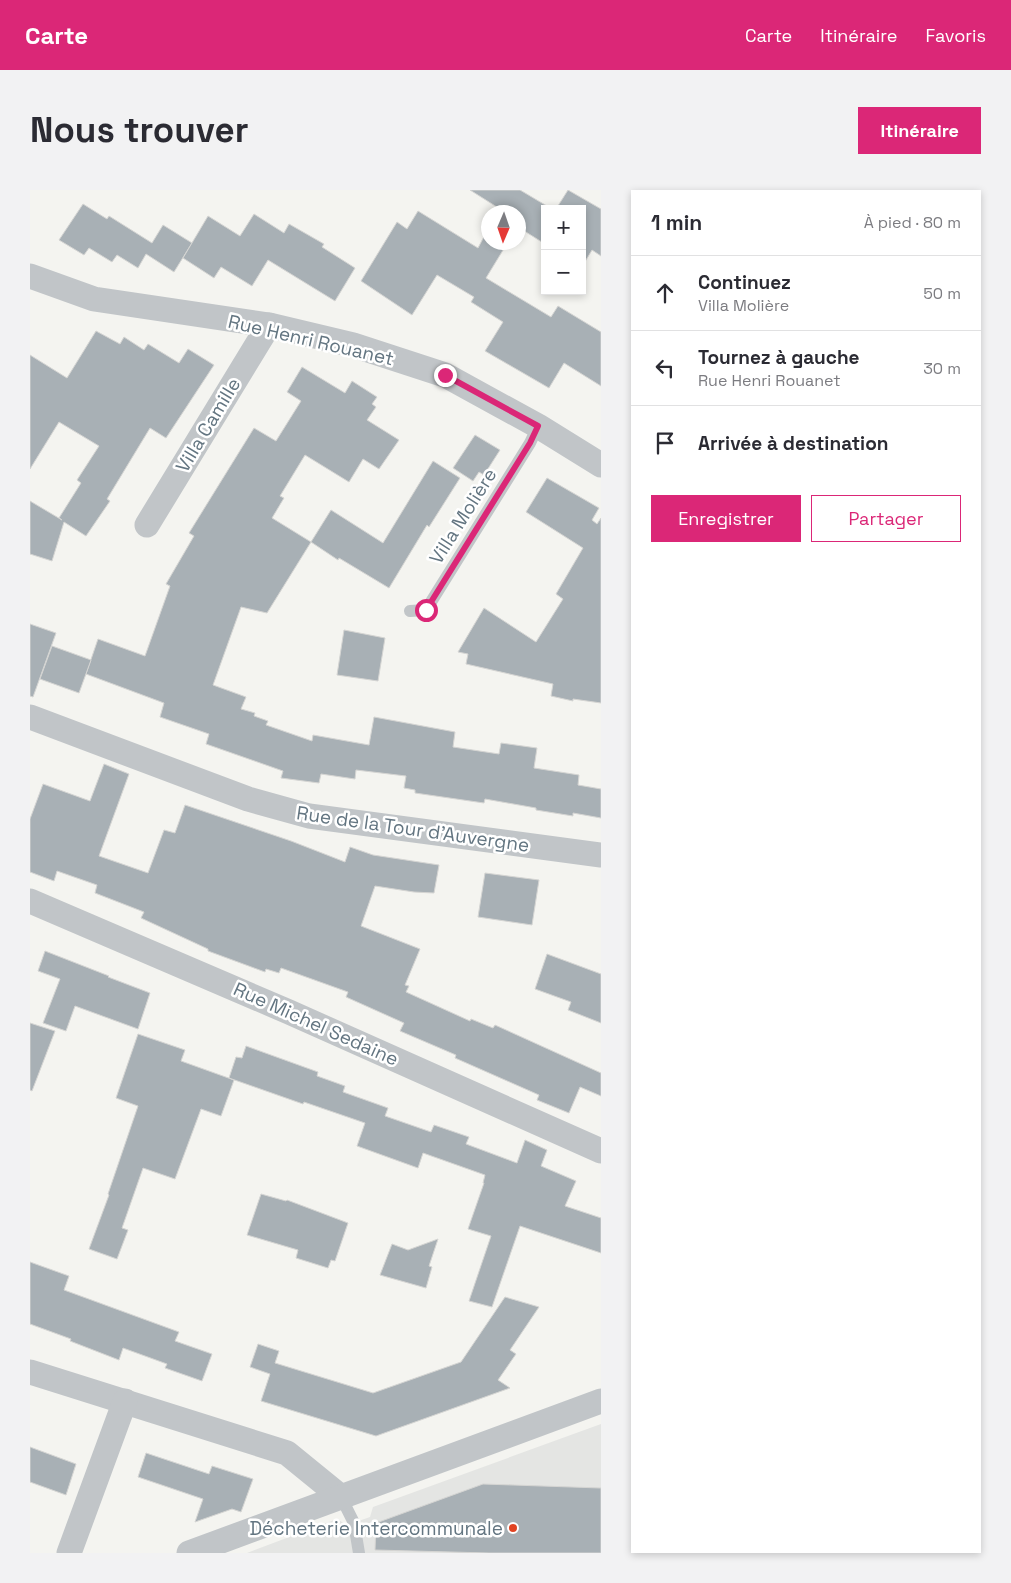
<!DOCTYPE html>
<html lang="fr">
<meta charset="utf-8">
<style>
:root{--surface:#fff;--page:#f2f2f3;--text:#2b2b33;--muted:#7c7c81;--line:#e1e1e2;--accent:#db2777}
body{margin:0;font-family:"Space Grotesk",sans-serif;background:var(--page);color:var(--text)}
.controls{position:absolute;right:15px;top:15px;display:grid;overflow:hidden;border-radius:0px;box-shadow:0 2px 8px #0003}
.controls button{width:45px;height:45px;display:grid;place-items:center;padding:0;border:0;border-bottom:1px solid var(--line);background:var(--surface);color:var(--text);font:25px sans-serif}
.compass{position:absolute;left:451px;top:15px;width:45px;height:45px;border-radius:50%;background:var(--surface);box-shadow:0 2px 8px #0003;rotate:182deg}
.stop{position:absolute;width:15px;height:15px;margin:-11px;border:4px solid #db2777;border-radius:50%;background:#fff}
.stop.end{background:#db2777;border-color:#fff;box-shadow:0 1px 5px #0008}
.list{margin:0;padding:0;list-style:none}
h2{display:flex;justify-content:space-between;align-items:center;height:65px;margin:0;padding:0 20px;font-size:21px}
h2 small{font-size:16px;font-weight:400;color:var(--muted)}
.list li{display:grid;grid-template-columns:32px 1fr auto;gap:15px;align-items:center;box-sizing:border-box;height:75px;padding:0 20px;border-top:1px solid var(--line)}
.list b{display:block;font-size:19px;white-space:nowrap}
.list p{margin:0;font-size:16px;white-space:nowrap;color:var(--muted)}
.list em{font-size:16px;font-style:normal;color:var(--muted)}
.actions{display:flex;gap:10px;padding:15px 20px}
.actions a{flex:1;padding:11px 0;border:1px solid var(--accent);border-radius:0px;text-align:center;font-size:18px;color:var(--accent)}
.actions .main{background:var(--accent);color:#fff}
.icon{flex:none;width:28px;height:28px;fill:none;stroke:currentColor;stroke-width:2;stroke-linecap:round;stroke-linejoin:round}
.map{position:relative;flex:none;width:571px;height:1363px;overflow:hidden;border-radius:0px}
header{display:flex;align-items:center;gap:30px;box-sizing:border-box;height:70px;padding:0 25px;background:var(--accent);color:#fff}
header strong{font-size:24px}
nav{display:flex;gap:28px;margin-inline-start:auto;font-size:18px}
.intro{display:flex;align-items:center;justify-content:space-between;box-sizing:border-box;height:120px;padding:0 30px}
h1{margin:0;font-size:35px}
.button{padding:12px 22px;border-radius:0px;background:var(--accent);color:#fff;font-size:18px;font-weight:700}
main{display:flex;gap:30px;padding:0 30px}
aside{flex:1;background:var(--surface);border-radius:0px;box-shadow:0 2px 8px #0003}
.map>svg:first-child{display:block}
.built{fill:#e4e5e3}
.building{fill:#a8b0b5;stroke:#d5d5d3}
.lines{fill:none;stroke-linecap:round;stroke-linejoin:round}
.lane{stroke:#c1c5c8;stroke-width:12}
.street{stroke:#c1c5c8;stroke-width:25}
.route{stroke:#db2777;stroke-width:6}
.poi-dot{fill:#e14322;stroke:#fff;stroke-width:2}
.labels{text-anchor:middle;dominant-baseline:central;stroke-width:5;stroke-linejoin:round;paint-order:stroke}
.street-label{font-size:19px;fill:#637581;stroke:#fff}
.poi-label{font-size:19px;fill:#637581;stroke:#fff;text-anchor:end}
</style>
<header>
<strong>Carte</strong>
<nav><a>Carte</a><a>Itinéraire</a><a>Favoris</a></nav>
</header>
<div class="intro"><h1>Nous trouver</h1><a class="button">Itinéraire</a></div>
<main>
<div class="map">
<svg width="571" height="1363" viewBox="0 0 571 1363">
<rect width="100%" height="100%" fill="#f4f4f0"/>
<path class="built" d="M 571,1234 L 571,1363 L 217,1363 L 307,1329 L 317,1335 L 340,1327 L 343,1317 Z"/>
<g class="building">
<path d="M 440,0 L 490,0 L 522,19 L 515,19 L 515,54 L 488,37 L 488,22 L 468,22 L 470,19 Z"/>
<path d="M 538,0 L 571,19 L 571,66 L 562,60 L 553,75 L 552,19 L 526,19 Z"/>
<path d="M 53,14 L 77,29 L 79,26 L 122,53 L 133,35 L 162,53 L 144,82 L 116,64 L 108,78 L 87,65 L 82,72 L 59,58 L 54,65 L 29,50 Z"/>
<path d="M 388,21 L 448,58 L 458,39 L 458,52 L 478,52 L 456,88 L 521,127 L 528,116 L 571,142 L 571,196 L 534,173 L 519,198 L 455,161 L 473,132 L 441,112 L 444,107 L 407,85 L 382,125 L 331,91 L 367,32 L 377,39 Z"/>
<path d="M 224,24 L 254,43 L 259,34 L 294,54 L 292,57 L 325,78 L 305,111 L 238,70 L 222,96 L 191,77 L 184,88 L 153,68 L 178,26 L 210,46 Z"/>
<path d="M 66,141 L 90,154 L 94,147 L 114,160 L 118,154 L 149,173 L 158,159 L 184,175 L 136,248 L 120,238 L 77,309 L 80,311 L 56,346 L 34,332 L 22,371 L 0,364 L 0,311 L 32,330 L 29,328 L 51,293 L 47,290 L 69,256 L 29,232 L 0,279 L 0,165 L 37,188 Z"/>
<path d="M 272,177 L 315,203 L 322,191 L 347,207 L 342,214 L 346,217 L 337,230 L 369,250 L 349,279 L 333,269 L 319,292 L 275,265 L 250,306 L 254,308 L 242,328 L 281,352 L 237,423 L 211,417 L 183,495 L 216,507 L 211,519 L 225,523 L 224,526 L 238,531 L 236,535 L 282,551 L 283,545 L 339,555 L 344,527 L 425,542 L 423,557 L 469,564 L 471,553 L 507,558 L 504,578 L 549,585 L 548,595 L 571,599 L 571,628 L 543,623 L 543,626 L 506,620 L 506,618 L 455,609 L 454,613 L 385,603 L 385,600 L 374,598 L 376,586 L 326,580 L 325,589 L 291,584 L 289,593 L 251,588 L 253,581 L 176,554 L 179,544 L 130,527 L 134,513 L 56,484 L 68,449 L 115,466 L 140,396 L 136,394 L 164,346 L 159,343 L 224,238 L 246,251 L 271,211 L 257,202 Z"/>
<path d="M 445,245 L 470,260 L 454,285 L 449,282 L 443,291 L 423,278 Z"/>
<path d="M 403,271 L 430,288 L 399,337 L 397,335 L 359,398 L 309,368 L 308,370 L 281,352 L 301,320 L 353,353 Z"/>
<path d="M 517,288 L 569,318 L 562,330 L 567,334 L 571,328 L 571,513 L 543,509 L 543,511 L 521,506 L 523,494 L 436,474 L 438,464 L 428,462 L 454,418 L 506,452 L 533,409 L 526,404 L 553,358 L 496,322 Z"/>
<path d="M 0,434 L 26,443 L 3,507 L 0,506 Z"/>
<path d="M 314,440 L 355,448 L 348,491 L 307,485 Z"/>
<path d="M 22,456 L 61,470 L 49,503 L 10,489 Z"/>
<path d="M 74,574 L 99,584 L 69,666 L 118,683 L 134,640 L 145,643 L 155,615 L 261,651 L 315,672 L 320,657 L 343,665 L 409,675 L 404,703 L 384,702 L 345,696 L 331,736 L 390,759 L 375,795 L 379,796 L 376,802 L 440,831 L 441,829 L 463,838 L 465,835 L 571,883 L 571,906 L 550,897 L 539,923 L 507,910 L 509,905 L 425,868 L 426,865 L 370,841 L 374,833 L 316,807 L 318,802 L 251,778 L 249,783 L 236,779 L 235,782 L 178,761 L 178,759 L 111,728 L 114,722 L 65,703 L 67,695 L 27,681 L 24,691 L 0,682 L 0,629 L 13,594 L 60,611 Z"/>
<path d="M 455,683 L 509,690 L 502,735 L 448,727 Z"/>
<path d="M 15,761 L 79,786 L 78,787 L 120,803 L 108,839 L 45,816 L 36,841 L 13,833 L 30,789 L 8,781 Z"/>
<path d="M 517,764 L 571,784 L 571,833 L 538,820 L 541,812 L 505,799 Z"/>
<path d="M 0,833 L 25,841 L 2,901 L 0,900 Z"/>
<path d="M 108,844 L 155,860 L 151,871 L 204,890 L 191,926 L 171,919 L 145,989 L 113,978 L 92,1038 L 98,1040 L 87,1069 L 59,1059 L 79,1005 L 78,1004 L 108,916 L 86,908 Z"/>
<path d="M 216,856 L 288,882 L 287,886 L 315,896 L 313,902 L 358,918 L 355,926 L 401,942 L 404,935 L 439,947 L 436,954 L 487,973 L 495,950 L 517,960 L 511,976 L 546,991 L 535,1016 L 571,1028 L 571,1063 L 490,1036 L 462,1117 L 439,1111 L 461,1046 L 438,1039 L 454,993 L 453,993 L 455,985 L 393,963 L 388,978 L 327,956 L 335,933 L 274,912 L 273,914 L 199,888 L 206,867 L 212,868 Z"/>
<path d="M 231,1004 L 256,1011 L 257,1010 L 318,1033 L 305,1071 L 301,1070 L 298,1078 L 266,1068 L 268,1060 L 217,1045 Z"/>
<path d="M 408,1049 L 399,1076 L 402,1077 L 396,1098 L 350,1085 L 362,1054 L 378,1060 Z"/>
<path d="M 0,1072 L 39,1086 L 34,1100 L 149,1142 L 145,1151 L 182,1164 L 172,1191 L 135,1178 L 137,1174 L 93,1158 L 89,1170 L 40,1151 L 41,1149 L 0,1134 Z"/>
<path d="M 475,1107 L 509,1117 L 480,1160 L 486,1164 L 468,1190 L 480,1198 L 346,1246 L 231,1211 L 240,1184 L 220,1177 L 228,1154 L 249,1161 L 245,1173 L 343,1203 L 431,1172 Z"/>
<path d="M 0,1257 L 46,1274 L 36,1305 L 0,1292 Z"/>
<path d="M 116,1263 L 179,1284 L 182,1276 L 223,1289 L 211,1322 L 202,1319 L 165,1332 L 173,1309 L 108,1287 Z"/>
<path d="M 453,1294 L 571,1298 L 571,1363 L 459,1363 L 345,1360 L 346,1333 Z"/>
</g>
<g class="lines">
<g class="lane">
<path d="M 380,421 L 396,420 L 500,253 L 508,236"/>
<path d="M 311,1307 L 324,1333 L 329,1363"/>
</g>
<g class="street">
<path d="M 0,86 L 64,109 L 239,135 L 323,155 L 415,185 L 508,236 L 571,275"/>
<path d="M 117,335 L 239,135"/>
<path d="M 0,527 L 218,609 L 279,626 L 571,665"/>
<path d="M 0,711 L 259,822 L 571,961"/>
<path d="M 0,1182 L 257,1263 L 311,1307"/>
<path d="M 39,1363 L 95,1211"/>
<path d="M 159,1363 L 571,1211"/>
</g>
</g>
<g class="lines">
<path class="route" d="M 396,420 L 500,253 L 508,236 L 415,185"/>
</g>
<circle class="poi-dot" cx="483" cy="1338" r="5"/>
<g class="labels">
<g class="street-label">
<text transform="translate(281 150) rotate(13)">Rue Henri Rouanet</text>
<text transform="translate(178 235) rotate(-59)">Villa Camille</text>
<text transform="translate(433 326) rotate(-58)">Villa Molière</text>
<text transform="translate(383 639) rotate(8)">Rue de la Tour d'Auvergne</text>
<text transform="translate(286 834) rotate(24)">Rue Michel Sedaine</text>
</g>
<g class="poi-label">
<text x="473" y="1338">Décheterie Intercommunale</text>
</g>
</g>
</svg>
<div class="controls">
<button>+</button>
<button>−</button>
</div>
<svg class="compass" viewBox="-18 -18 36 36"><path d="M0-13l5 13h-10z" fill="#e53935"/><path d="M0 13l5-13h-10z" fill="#7c7c81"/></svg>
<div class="stop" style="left:396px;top:420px"></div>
<div class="stop end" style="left:415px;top:185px"></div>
</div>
<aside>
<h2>1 min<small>À pied · 80 m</small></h2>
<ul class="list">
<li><svg class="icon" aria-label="ahead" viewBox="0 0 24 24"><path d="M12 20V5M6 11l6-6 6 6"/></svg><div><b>Continuez</b><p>Villa Molière</p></div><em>50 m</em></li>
<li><svg class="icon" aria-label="left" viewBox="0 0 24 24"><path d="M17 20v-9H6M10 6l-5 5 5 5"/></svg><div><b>Tournez à gauche</b><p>Rue Henri Rouanet</p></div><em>30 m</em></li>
<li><svg class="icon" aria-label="arrive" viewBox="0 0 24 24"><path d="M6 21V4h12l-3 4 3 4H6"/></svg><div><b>Arrivée à destination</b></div></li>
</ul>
<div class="actions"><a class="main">Enregistrer</a><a>Partager</a></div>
</aside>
</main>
